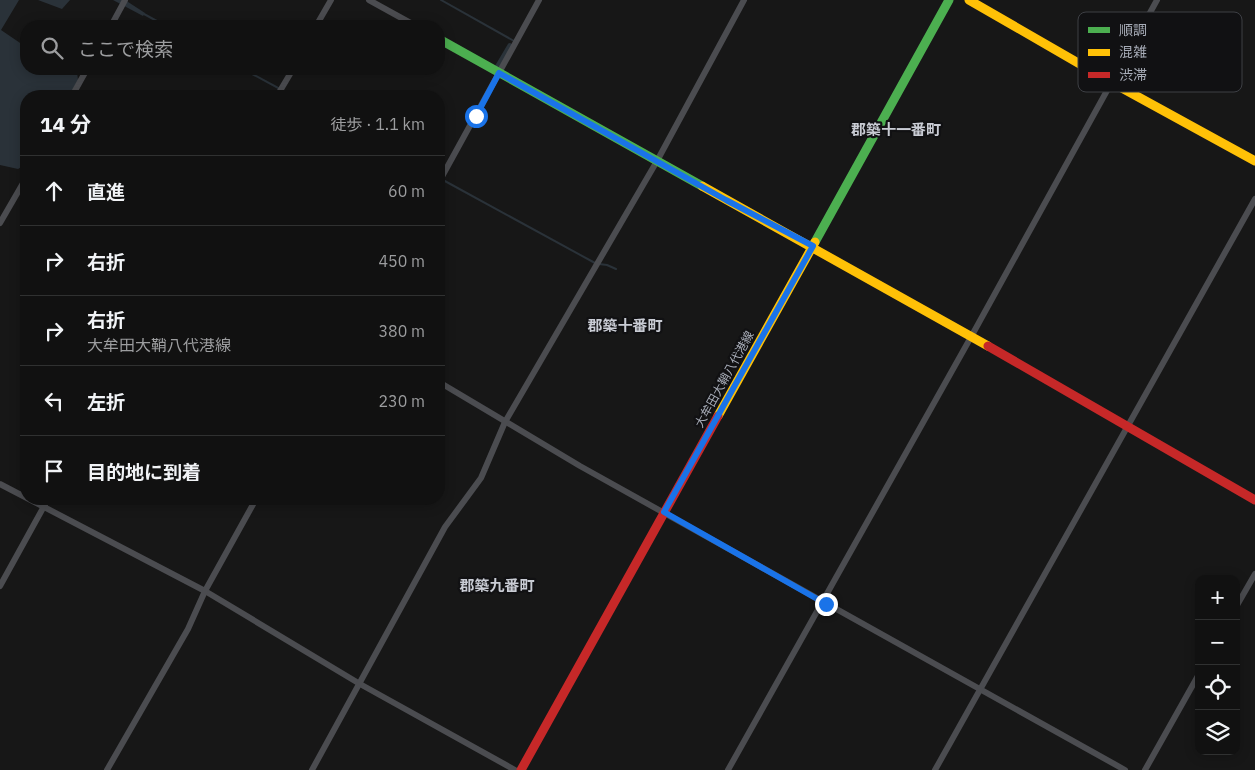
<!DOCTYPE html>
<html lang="ja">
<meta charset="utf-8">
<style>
:root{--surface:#111;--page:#1e1f1f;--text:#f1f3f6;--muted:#9c9d9f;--line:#303131}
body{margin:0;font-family:"IBM Plex Sans","Noto Sans JP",sans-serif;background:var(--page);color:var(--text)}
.controls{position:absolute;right:15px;bottom:15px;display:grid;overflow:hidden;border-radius:10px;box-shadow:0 2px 12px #0003}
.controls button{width:45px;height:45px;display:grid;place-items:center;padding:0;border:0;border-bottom:1px solid var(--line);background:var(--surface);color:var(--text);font:25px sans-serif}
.stop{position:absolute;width:15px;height:15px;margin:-11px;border:4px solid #1a73e8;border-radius:50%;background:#fff}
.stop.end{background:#1a73e8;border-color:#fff;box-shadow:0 1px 5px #0008}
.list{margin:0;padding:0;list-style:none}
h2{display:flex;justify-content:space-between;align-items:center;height:65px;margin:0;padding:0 20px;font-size:21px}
h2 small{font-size:16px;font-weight:400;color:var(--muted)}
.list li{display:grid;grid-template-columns:32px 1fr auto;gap:15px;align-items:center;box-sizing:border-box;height:70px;padding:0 20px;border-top:1px solid var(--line)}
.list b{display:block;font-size:19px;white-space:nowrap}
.list p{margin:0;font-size:16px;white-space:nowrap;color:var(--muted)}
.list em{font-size:16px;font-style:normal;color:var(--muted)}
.icon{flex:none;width:28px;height:28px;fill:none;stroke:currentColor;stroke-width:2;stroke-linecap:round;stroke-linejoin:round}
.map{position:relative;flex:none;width:1255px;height:770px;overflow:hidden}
.search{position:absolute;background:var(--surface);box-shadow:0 2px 12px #0003;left:20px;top:20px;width:425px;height:55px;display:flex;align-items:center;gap:12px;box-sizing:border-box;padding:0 18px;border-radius:20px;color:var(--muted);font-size:19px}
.panel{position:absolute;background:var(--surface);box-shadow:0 2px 12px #0003;left:20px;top:90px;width:425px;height:415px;border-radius:20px}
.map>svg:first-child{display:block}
.water{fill:#2a3239}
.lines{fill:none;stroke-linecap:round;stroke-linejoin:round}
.stream{stroke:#2a3239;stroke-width:2}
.canal{stroke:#2a3239;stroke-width:5.5}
.street{stroke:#4b4c50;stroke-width:6}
.fast{stroke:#4caf50;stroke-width:9}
.slow{stroke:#ffc107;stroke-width:9}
.jam{stroke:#c62828;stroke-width:9}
.route{stroke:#1a73e8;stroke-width:6}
.labels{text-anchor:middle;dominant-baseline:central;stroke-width:4.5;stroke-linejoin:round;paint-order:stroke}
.street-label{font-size:12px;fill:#a8adb8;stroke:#111113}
.quarter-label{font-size:15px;font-weight:bold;fill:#c9ccd4;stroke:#111113}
.key{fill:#111113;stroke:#3e4045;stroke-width:1}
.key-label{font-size:14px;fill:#a8adb8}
</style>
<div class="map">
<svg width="1255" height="770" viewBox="0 0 1255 770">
<rect width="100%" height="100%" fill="#171717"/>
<g class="water">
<path d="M 0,0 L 19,0 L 1,30 L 26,47 L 26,69 L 71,69 L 77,72 L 78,80 L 69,96 L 26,96 L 26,164 L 18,169 L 0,165 Z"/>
<path d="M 38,0 L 70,0 L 62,9 Z"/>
<path d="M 113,0 L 125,0 L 145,13 L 143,16 Z"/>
</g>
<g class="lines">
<g class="stream">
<path d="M 441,0 L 514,41"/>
<path d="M 144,14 L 166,26"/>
<path d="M 416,23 L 423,26"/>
<path d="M 243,69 L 293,96"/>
<path d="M 443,180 L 595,263"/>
<path d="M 599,264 L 607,265 L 616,269"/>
</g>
<path class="canal" d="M 497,68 L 510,46"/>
<g class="street">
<path d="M 369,0 L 416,26"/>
<path d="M 111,26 L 125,0"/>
<path d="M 316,26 L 331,0"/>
<path d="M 72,96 L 87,69"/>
<path d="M 277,96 L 293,69"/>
<path d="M 439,182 L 539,0"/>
<path d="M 0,223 L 26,178"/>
<path d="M 439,382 L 580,466 L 1125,770"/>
<path d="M 0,484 L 205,591 L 360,684 L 515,770"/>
<path d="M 0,586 L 48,499"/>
<path d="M 1236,607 L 1255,574"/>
<path d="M 107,770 L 188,629 L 205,591 L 256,499"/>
<path d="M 312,770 L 445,527 L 481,478 L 505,422 L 657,161 L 744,0"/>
<path d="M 728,770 L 971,337 L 1157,0"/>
<path d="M 935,770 L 1255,199"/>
<path d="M 1145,770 L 1199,674"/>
</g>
<g class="fast">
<path d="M 439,39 L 702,186"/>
<path d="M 815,242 L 949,0"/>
</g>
<g class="slow">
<path d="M 969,0 L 1111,82 L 1255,161"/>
<path d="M 702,186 L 988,346"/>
<path d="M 718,416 L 815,242"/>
</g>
<g class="jam">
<path d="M 988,346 L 1255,500"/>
<path d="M 521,770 L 718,416"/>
</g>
</g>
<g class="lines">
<path class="route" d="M 476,116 L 499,73 L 726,200 L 813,246 L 664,512 L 826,604"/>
</g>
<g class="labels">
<g class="street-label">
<text transform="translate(724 379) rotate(-61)">大牟田大鞘八代港線</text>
</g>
<g class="quarter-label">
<text x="896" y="129">郡築十一番町</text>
<text x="625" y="325">郡築十番町</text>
<text x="497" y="585">郡築九番町</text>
</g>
</g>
<rect x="1078" y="12" width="164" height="80" rx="8" class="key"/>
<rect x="1088" y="27" width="22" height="6" fill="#4caf50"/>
<rect x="1088" y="49" width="22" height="7" fill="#ffc107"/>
<rect x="1088" y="72" width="22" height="6" fill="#c62828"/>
<g class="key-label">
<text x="1119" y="35">順調</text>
<text x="1119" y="57">混雑</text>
<text x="1119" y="80">渋滞</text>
</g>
</svg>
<div class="controls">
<button>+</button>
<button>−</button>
<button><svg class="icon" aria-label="locate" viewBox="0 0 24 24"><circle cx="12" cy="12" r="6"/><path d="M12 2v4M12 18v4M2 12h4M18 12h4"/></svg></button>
<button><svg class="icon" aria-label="layers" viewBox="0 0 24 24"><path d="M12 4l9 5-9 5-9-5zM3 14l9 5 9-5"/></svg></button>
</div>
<div class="stop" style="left:476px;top:116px"></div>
<div class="stop end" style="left:826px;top:604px"></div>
<div class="search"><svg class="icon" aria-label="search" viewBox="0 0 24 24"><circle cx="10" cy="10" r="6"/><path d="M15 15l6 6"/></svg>ここで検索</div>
<section class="panel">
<h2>14 分<small>徒歩 · 1.1 km</small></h2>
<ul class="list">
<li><svg class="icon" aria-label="ahead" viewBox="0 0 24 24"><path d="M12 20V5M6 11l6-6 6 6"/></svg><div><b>直進</b></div><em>60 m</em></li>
<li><svg class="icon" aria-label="right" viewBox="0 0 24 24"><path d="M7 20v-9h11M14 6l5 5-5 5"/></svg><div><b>右折</b></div><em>450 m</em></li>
<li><svg class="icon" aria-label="right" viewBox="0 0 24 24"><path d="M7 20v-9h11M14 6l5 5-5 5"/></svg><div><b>右折</b><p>大牟田大鞘八代港線</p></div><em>380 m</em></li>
<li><svg class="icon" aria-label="left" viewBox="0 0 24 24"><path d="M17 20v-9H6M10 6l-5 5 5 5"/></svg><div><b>左折</b></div><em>230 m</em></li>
<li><svg class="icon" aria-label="arrive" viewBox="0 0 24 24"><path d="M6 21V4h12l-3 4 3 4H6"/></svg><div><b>目的地に到着</b></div></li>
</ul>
</section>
</div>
